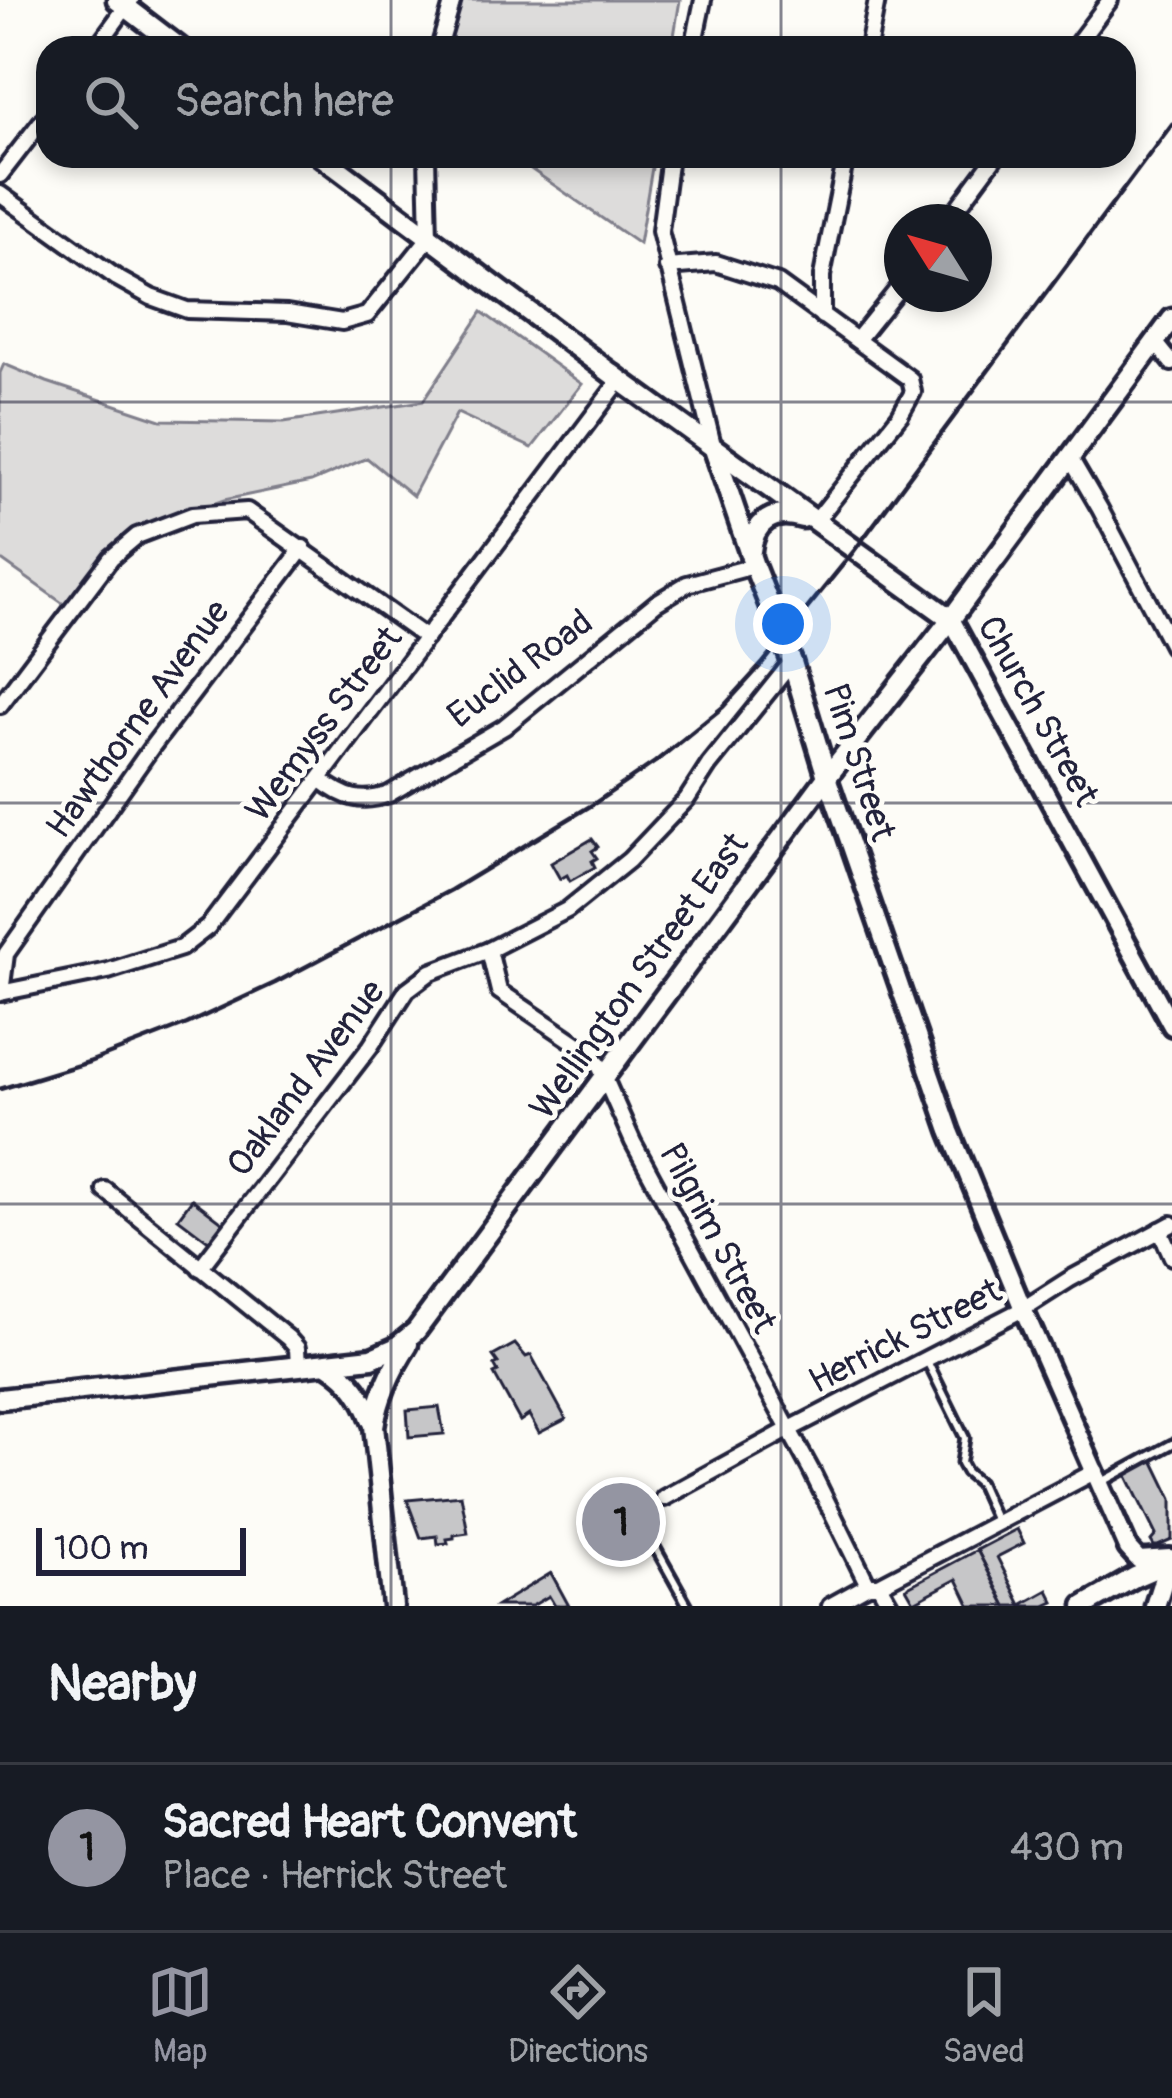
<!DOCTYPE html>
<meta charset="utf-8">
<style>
:root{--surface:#171b24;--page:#242831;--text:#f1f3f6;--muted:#9ea1a6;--line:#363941;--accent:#9495a2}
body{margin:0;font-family:Pangolin,sans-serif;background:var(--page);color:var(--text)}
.compass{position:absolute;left:884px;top:204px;width:108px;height:108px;border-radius:50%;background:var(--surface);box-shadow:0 6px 18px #0003;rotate:307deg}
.scale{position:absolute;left:36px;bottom:30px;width:210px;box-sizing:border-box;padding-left:12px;border:6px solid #22223b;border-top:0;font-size:33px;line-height:42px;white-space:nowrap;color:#22223b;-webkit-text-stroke:9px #fdfcf7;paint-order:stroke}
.you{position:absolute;left:783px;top:624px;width:42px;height:42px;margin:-30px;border:9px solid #fff;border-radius:50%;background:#1a73e8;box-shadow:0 0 0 18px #1a73e833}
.badge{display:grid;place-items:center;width:78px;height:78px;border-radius:50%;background:var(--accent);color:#111;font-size:39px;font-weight:700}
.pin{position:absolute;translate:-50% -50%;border:6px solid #fff;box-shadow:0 3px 12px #0006}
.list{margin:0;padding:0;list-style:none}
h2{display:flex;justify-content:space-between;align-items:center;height:156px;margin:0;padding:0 48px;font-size:51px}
h2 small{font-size:39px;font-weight:400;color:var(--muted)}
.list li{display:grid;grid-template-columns:78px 1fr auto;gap:36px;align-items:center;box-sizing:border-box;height:168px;padding:0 48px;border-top:3px solid var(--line)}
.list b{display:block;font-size:45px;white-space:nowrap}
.list p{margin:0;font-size:39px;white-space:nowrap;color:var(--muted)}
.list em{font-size:39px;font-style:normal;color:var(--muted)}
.icon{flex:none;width:66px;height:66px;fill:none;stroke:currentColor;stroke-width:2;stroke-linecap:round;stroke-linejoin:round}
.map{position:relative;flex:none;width:1172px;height:1606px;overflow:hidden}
.search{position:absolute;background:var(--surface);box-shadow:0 6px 18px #0003;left:36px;right:36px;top:36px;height:132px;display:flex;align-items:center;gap:30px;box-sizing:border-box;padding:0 42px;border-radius:36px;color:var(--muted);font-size:45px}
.sheet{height:324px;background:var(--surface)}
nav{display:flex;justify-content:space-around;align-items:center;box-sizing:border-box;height:168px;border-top:3px solid var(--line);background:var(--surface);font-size:33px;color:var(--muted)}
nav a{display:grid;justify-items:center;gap:6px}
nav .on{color:var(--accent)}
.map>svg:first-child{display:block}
.green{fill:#dddcdb;stroke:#807f8b;stroke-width:3}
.building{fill:#c6c6c8;stroke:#22223b;stroke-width:3}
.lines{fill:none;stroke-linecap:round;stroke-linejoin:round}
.service-casing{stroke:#22223b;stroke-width:15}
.minor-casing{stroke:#22223b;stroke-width:22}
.tertiary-casing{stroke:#22223b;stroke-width:26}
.secondary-casing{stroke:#22223b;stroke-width:27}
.service{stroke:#fdfcf7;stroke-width:6}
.minor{stroke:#fdfcf7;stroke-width:14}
.tertiary{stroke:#fdfcf7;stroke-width:16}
.secondary{stroke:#fdfcf7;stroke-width:18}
.rail{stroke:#22223b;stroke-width:4.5}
.grid{fill:none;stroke:#22223b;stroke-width:3;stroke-opacity:0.55}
.labels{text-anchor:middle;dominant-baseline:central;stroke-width:10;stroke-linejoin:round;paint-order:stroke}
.street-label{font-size:36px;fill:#22223b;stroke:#fdfcf7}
</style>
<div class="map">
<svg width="1172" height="1606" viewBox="0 0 1172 1606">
<rect width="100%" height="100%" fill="#fdfcf7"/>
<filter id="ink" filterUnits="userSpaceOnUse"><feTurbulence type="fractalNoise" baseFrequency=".00833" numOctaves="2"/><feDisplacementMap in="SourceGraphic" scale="24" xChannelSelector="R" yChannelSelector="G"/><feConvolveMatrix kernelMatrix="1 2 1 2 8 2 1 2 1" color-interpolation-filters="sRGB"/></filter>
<g filter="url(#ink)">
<g class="green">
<path d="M 459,0 L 680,0 L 672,48 L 446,48 Z"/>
<path d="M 512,156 L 654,156 L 639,244 Z"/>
<path d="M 482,312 L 582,384 L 532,448 L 457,413 L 413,496 L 367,458 L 311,482 L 224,500 L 125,535 L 65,605 L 0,559 L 0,373 L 4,364 L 47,382 L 161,420 L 284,422 L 423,401 Z"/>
</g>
<g class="building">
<path d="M 592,839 L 598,847 L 592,851 L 597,858 L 592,861 L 595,867 L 570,881 L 567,875 L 560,879 L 551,863 Z"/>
<path d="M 192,1199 L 225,1224 L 211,1243 L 178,1218 Z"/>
<path d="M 515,1344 L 526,1357 L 531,1355 L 566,1419 L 539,1433 L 529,1415 L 520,1421 L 494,1374 L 498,1372 L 494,1365 L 498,1363 L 493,1356 Z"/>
<path d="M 439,1407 L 444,1434 L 409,1437 L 407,1410 Z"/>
<path d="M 1153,1460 L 1172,1499 L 1172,1540 L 1158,1546 L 1154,1546 L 1151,1541 L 1156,1535 L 1126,1474 Z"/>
<path d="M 461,1495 L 468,1533 L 454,1535 L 454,1538 L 447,1539 L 448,1543 L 438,1544 L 437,1536 L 421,1538 L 407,1500 Z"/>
<path d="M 629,1501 L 641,1525 L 611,1540 L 600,1518 Z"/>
<path d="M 1017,1529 L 1024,1543 L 997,1557 L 1021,1605 L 1048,1590 L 1054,1602 L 1045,1606 L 1006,1606 L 977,1550 Z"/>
<path d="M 977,1550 L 1006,1606 L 970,1606 L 957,1579 L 914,1602 L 906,1588 Z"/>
<path d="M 551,1573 L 569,1606 L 555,1606 L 549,1596 L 532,1606 L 497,1606 Z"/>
</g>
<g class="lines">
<defs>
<g id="service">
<path d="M 927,1361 L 965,1438 L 961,1463 L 966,1472 L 979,1483 L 995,1519"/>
<path d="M 1104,1481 L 1172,1444"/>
<path d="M 650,1538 L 688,1606"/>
</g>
<g id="minor">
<path d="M 96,48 L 131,0"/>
<path d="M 439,48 L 453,0"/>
<path d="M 693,48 L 703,0"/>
<path d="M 868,48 L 877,0"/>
<path d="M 1074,48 L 1110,0"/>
<path d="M 670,156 L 660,231 L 714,449"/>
<path d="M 0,175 L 48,113"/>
<path d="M 0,194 L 117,278 L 151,297 L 187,310 L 287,313 L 342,322 L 367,315 L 429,238 L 427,156"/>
<path d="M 947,222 L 996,156"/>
<path d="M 667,267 L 716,263 L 778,283 L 910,379 L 913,392 L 900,415 L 815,522"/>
<path d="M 822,316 L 822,276 L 846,156"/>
<path d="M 857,340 L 902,284"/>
<path d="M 1155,342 L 1172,363"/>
<path d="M 1069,456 L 1100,509 L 1172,646"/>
<path d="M 0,705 L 111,558 L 137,536 L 192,515 L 247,511 L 426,638"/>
<path d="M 321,780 C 344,798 362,804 389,794 L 504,727 L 656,603 L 687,584 L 754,566"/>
<path d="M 489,950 L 499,991 L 580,1046 L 598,1063 L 633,1142 L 811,1470 L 868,1585"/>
<path d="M 0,993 L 108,971 L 181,948 L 208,927 L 620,380"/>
<path d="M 1,993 L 6,954 L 151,748 L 303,548"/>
<path d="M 105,1190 L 288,1338 L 297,1348 L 298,1367"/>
<path d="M 1160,1230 L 1172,1257"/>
<path d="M 200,1268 L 370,1047 L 407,990 L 431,972 L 489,950 L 567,910 L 629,860 L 687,799 L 709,765 L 792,662"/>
<path d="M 664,1498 L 788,1430 L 1023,1309 L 1070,1279 L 1172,1224"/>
<path d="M 879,1585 L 891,1606"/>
<path d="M 830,1606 L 868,1585 L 879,1585 L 1096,1471"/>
</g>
<g id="tertiary">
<path d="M 951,619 L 1172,1026"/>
<path d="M 827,777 L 950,1131 L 1023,1309 L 1128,1548 L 1139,1560 L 1170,1558"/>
</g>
<g id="secondary">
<path d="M 117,0 L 180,48"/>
<path d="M 321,156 L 620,380 L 951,619"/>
<path d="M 714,449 L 754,566 L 792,662 L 827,777"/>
<path d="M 751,551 C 754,521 774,509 802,518"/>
<path d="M 329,1365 C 352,1380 363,1396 372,1421"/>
<path d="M 0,1399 L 372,1358 L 395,1348 L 416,1331 L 827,777 L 951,619 L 1172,319"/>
<path d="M 393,1606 L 374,1426 C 379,1395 391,1370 408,1344"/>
<path d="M 1084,1606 L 1135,1577 L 1172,1561"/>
<path d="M 1155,1606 L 1163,1581 L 1172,1570"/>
</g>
</defs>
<use href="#service" class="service-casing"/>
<use href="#minor" class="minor-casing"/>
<use href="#tertiary" class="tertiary-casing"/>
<use href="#secondary" class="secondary-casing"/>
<use href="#service" class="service"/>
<use href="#minor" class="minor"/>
<use href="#tertiary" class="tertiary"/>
<use href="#secondary" class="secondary"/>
<path class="rail" d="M 0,1089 L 89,1062 L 187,1024 L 275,983 L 451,890 L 592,805 L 655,762 L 723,707 L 763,663 L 854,551 L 1172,124"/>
</g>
</g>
<path class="grid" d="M 391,0 L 391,48M 781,0 L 781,48M 391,156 L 391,1606M 781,156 L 781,1606M 0,402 L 1172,402M 0,803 L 1172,803M 0,1204 L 1172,1204"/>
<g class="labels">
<g class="street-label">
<text transform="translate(520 669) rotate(-37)">Euclid Road</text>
<text transform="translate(1038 711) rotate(61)">Church Street</text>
<text transform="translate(138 719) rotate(-54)">Hawthorne Avenue</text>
<text transform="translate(324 724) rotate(-53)">Wemyss Street</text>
<text transform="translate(859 762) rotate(72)">Pim Street</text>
<text transform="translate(639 976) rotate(-54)">Wellington Street East</text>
<text transform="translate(306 1078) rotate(-53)">Oakland Avenue</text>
<text transform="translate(718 1238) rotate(62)">Pilgrim Street</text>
<text transform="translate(905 1336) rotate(-27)">Herrick Street</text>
</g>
</g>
</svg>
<svg class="compass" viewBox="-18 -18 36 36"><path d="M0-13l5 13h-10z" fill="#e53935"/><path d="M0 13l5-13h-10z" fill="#9ea1a6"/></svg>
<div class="scale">100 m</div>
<div class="you"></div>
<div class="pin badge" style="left:621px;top:1522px">1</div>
<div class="search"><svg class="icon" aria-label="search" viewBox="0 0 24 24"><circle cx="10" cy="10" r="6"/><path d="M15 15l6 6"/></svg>Search here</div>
</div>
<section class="sheet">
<h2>Nearby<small></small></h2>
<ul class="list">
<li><span class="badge">1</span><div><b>Sacred Heart Convent</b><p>Place · Herrick Street</p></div><em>430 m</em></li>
</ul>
</section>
<nav>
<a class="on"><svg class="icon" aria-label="map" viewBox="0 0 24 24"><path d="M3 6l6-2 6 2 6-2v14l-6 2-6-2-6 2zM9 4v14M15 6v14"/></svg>Map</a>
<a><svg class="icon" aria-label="directions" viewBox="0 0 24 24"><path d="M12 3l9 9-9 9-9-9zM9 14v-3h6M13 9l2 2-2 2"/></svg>Directions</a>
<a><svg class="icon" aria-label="saved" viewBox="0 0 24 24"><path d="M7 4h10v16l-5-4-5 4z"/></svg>Saved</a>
</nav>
